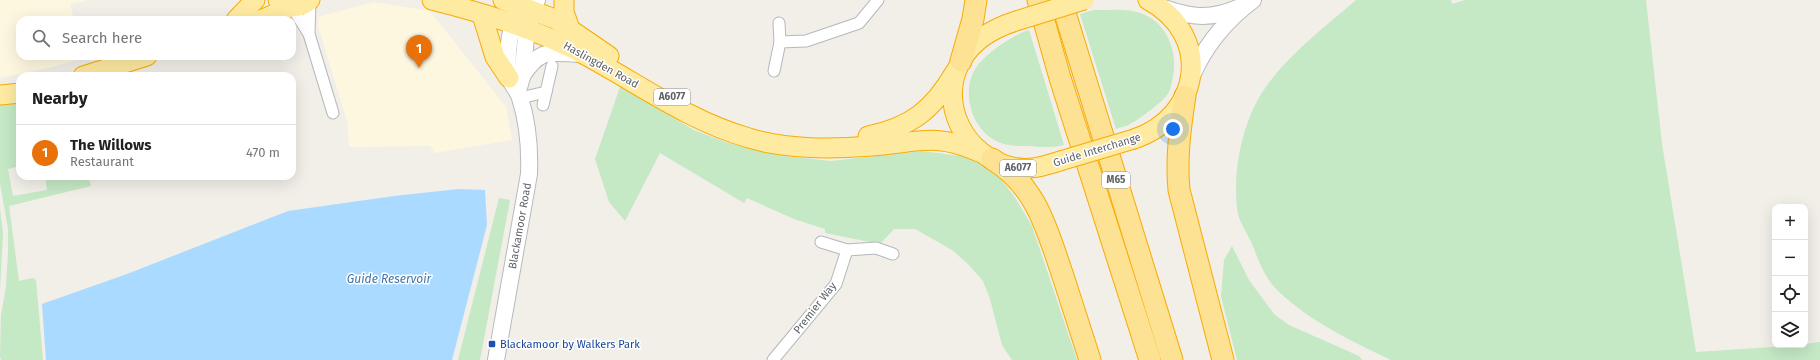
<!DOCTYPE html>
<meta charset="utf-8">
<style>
:root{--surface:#fff;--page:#f2f2f2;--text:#202124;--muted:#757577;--line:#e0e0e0;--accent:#111827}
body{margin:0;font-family:"Fira Sans",sans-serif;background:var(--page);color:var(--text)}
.controls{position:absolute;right:12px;bottom:12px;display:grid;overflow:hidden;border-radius:8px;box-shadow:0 4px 16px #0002}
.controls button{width:36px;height:36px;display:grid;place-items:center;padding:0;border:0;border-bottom:1px solid var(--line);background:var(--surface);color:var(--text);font:20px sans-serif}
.you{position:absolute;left:1173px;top:129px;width:14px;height:14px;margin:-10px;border:3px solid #fff;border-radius:50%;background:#1a73e8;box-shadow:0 0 0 6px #1a73e833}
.badge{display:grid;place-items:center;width:26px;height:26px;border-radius:50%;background:var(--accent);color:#fff;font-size:13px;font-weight:700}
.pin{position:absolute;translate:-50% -33px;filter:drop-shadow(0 1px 2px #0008)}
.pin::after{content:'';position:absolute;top:21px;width:14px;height:12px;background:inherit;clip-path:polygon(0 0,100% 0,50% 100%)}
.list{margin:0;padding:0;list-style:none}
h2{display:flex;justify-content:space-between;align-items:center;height:52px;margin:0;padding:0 16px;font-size:17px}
h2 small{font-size:13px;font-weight:400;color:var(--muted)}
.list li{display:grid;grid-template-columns:26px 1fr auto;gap:12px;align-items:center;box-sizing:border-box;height:56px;padding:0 16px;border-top:1px solid var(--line)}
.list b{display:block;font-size:15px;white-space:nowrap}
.list p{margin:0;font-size:13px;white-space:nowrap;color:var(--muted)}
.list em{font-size:13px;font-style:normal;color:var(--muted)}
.icon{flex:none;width:22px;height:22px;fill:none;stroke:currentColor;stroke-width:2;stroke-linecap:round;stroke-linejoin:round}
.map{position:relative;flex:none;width:1820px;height:360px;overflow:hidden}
.search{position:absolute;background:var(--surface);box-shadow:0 4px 16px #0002;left:16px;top:16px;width:280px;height:44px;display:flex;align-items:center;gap:10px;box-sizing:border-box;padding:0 14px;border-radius:12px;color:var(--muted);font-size:15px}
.panel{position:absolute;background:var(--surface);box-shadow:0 4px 16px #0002;left:16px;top:72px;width:280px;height:108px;border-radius:12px}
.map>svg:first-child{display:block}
.commercial{fill:#fef7e0}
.green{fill:#c5e8c5}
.water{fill:#aadaff}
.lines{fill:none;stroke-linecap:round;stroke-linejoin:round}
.minor-casing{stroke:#b5b8bc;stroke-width:13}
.secondary-casing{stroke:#b6babf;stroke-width:18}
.trunk-casing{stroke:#f9ab00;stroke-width:21}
.motorway-casing{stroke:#f9ab00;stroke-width:23}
.minor{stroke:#fff;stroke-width:11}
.secondary{stroke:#fff;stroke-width:16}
.trunk{stroke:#feeaa1;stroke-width:19}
.motorway{stroke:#fde293;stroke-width:21}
.trunk-bridge-casing{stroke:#f9ab00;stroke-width:21;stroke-linecap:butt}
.trunk-bridge{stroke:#feeaa1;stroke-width:19}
.transit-dot{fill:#1a4fb4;stroke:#fff;stroke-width:1.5}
.labels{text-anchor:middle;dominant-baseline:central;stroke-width:3;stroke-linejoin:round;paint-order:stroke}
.shield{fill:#fff;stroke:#8f9295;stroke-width:1}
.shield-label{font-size:10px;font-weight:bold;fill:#5f6368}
.street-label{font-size:11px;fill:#5f6368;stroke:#fff}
.transit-label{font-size:11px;fill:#164399;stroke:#fff;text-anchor:start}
.water-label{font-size:12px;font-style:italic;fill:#4174aa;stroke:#fff}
</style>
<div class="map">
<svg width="1820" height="360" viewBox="0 0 1820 360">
<rect width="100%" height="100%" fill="#f1efe8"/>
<g class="commercial">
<path d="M 0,0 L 88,0 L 70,4 L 74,20 L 20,20 L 20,56 L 83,56 L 84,58 L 52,67 L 0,78 Z"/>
<path d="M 374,2 L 430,11 L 506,107 L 512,140 L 435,153 L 430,146 L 349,147 L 347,121 L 318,26 L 318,17 Z"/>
</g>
<g class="green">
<path d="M 1356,0 L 1451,0 L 1452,4 L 1465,0 L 1646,0 L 1662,144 L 1696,352 L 1805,345 L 1805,344 L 1820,342 L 1820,360 L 1391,360 C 1351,341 1311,322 1278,291 C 1264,277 1259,261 1252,244 C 1247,232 1238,221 1237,208 C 1233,169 1242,124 1263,91 C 1287,55 1324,28 1356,0 Z"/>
<path d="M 1094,10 C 1110,10 1128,8 1143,14 C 1169,24 1179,56 1172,81 C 1171,86 1170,91 1167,95 C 1162,102 1138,120 1130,124 C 1126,127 1120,127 1116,129 L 1080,14 Z"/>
<path d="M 1029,30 L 1064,145 C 1052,148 1041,147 1028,146 C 1016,146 1003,146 993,139 C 972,127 962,93 974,71 C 982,56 1012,35 1029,30 Z"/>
<path d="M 620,87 L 694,130 L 728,143 L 783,156 L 831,161 L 922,151 L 968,157 L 986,167 L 1000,178 L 1014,196 L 1032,226 L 1077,360 L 1012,360 L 1002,345 L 990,299 L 983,281 L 968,264 L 952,250 L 915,229 L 894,229 L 880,244 L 825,233 L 825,229 L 794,219 L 747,198 L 744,203 L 660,153 L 625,221 L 609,202 L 595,159 Z"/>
<path d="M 20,101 L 20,166 L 8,169 L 13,196 L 47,190 L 45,176 L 88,176 L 91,186 L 9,206 L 19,281 L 33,278 L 36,280 L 43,360 L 1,360 L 0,356 L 1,315 L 6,287 L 8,253 L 8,229 L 0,183 L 0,103 Z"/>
<path d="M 499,198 L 510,200 L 480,360 L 458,360 Z"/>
<path d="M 0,208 L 3,234 L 0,290 Z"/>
<path d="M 1232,246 L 1249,280 L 1274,314 L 1289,325 L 1359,356 L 1362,360 L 1237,360 L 1221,296 L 1224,260 Z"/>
</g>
<path class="water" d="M 459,189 L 485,190 L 487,225 L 452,360 L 46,360 L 42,304 L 127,274 L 288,211 L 394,196 Z"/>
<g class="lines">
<defs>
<g id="minor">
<path d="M 292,7 L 309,34 L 310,0"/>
<path d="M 309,34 L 333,113"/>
<path d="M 780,42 L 806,41 L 859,23 L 878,0"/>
<path d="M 774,71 L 780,42 L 779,23"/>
<path d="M 520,98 L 546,92 L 552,66"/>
<path d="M 543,105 L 546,92"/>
<path d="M 821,242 L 847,250 L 876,248 L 893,254"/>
<path d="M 773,360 L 836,284 L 847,250"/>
</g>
<g id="secondary">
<path d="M 1158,6 C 1189,17 1209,21 1240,7"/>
<path d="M 522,76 C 541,47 550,53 581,54"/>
<path d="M 1191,78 C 1204,47 1226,20 1253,0"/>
<path d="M 518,91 L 522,77 L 527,28 L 537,0"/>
<path d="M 496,360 L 529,174 C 530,148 528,123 520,98 C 518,90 510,84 509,76 C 505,55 510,32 516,12"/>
</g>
<g id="trunk">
<path d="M 278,0 C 288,9 300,9 310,0"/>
<path d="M 432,0 C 484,13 537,29 585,55 C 639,84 689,121 749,138 C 788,150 832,149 872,146 C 917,143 934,132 979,152"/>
<path d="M 503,0 L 555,19 L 609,56"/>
<path d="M 564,0 L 564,12 L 570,29"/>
<path d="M 482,15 L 495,57 L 509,78"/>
<path d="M 236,20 L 255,0"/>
<path d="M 261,20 L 290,7"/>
<path d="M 1016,21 C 994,28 973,39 961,61 C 937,104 966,157 1012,167 C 1029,171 1044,166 1060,161"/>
<path d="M 83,76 L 147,56"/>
<path d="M 0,95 L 20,93"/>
<path d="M 868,136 C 911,127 933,110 955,72"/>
<path d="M 1134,139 C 1202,116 1213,35 1148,0"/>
</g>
<g id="motorway">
<path d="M 1038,0 L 1060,78 L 1150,360"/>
<path d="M 1061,0 L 1172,360"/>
<path d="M 961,61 L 973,19 L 976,0"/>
<path d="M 1185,96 C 1180,128 1176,158 1179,190 L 1223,360"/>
<path d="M 992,159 C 1037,186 1047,230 1063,276 C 1072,304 1081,332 1090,360"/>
</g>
</defs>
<use href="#minor" class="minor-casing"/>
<use href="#secondary" class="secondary-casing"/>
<use href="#trunk" class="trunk-casing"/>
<use href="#motorway" class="motorway-casing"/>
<use href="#minor" class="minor"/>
<use href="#secondary" class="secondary"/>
<use href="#trunk" class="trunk"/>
<use href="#motorway" class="motorway"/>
<defs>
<g id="trunk-bridge">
<path d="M 1016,21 L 1084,0"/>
<path d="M 1060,161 L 1134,139"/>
</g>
</defs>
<use href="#trunk-bridge" class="trunk-bridge-casing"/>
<use href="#trunk-bridge" class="trunk-bridge"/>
</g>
<rect class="transit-dot" x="488" y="340" width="8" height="8" rx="2"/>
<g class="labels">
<g class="shield">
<rect x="654" y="89" width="36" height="16" rx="3"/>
<rect x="1000" y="160" width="36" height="16" rx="3"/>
<rect x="1102" y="172" width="28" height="16" rx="3"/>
</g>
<g class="shield-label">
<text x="672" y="97">A6077</text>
<text x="1018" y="168">A6077</text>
<text x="1116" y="180">M65</text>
</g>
<g class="street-label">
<text transform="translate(601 65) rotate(29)">Haslingden Road</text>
<text transform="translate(1097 150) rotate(-17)">Guide Interchange</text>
<text transform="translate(520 226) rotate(-80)">Blackamoor Road</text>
<text transform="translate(815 308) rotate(-52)">Premier Way</text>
</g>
<g class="transit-label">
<text x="500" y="344">Blackamoor by Walkers Park</text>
</g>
<g class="water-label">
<text x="389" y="279">Guide Reservoir</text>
</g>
</g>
</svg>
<div class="controls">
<button>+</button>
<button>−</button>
<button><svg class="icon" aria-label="locate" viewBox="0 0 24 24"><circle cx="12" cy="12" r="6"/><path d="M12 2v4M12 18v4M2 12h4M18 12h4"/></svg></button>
<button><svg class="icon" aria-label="layers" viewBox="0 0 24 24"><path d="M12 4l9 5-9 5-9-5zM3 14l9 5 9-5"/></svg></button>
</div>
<div class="you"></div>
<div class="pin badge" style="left:419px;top:68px;background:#e8710a">1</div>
<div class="search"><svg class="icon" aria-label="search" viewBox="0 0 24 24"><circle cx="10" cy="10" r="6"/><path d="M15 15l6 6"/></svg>Search here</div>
<section class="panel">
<h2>Nearby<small></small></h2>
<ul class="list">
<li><span class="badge" style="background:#e8710a">1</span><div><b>The Willows</b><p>Restaurant</p></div><em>470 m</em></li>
</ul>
</section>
</div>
